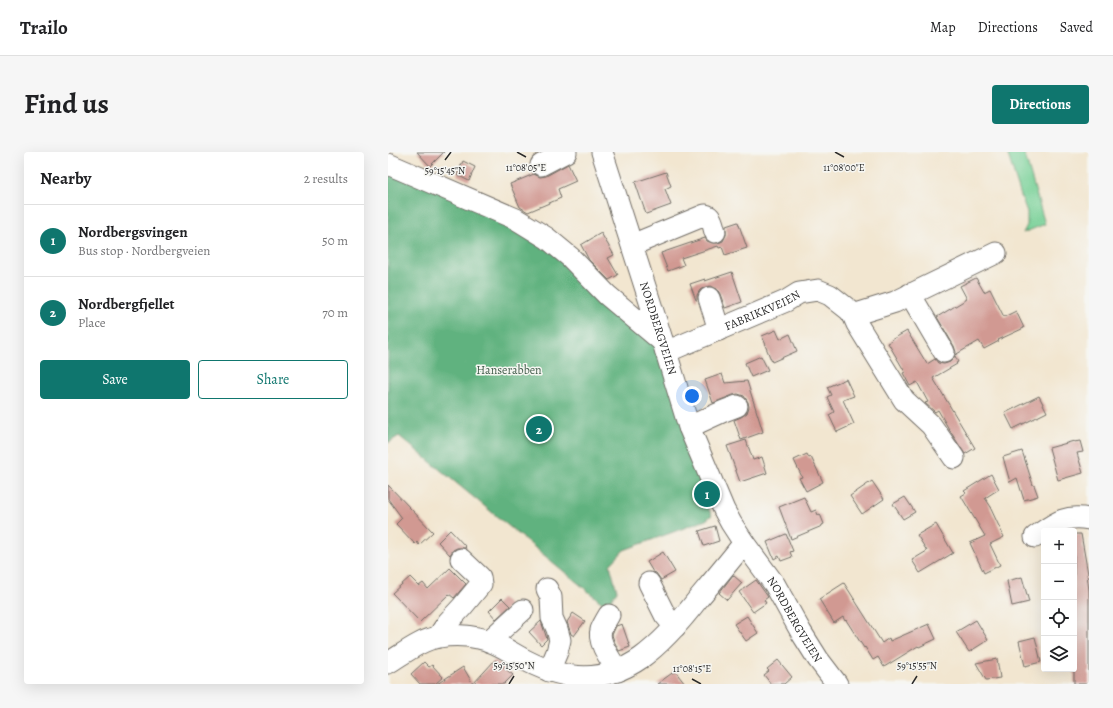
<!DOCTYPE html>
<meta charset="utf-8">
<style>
:root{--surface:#fff;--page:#f6f6f6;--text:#202124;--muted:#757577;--line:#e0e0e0;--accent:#0f766e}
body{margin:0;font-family:Alegreya,serif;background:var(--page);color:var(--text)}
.controls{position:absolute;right:12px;bottom:12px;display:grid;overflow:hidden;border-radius:4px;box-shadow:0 4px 16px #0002}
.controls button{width:36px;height:36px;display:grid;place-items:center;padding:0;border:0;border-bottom:1px solid var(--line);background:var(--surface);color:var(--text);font:20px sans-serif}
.you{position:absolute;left:304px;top:244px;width:14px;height:14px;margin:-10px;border:3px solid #fff;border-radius:50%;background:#1a73e8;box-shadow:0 0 0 6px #1a73e833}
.badge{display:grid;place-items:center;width:26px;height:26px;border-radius:50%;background:var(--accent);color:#fff;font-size:13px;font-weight:700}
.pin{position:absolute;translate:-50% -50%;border:2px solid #fff;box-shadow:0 1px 4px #0006}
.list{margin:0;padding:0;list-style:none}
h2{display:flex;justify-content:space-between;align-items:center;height:52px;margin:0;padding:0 16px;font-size:17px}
h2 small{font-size:13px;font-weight:400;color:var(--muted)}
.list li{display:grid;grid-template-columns:26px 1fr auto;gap:12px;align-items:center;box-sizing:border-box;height:72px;padding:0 16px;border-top:1px solid var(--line)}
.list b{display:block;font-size:15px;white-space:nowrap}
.list p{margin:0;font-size:13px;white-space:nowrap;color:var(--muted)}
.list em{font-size:13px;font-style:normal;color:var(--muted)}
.actions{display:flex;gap:8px;padding:12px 16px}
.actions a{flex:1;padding:9px 0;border:1px solid var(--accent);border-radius:4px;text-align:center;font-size:14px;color:var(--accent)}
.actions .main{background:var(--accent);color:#fff}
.icon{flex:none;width:22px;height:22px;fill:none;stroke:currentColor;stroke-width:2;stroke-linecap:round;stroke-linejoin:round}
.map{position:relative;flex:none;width:701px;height:532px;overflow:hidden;border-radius:4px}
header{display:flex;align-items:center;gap:24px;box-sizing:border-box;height:56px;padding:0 20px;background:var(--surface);border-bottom:1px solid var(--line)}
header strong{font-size:19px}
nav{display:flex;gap:22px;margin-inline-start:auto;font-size:14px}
.intro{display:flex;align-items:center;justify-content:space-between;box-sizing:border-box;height:96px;padding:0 24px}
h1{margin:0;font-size:28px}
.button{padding:10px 18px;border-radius:4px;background:var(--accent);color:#fff;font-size:14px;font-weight:700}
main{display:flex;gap:24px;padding:0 24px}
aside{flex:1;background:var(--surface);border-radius:4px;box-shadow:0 4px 16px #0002}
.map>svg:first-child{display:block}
.green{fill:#77d096;stroke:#517e60}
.forest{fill:#61b27f;stroke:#466e55}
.building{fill:#d19992}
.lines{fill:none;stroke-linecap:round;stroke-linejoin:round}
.minor-casing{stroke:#716c65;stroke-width:23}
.minor{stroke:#fff;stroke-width:21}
.ticks{fill:none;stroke:#2b2b2b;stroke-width:1.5}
.labels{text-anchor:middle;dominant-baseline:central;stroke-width:3;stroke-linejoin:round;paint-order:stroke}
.street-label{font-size:12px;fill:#2b2b2b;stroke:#f6f6f2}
.park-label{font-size:12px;fill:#425d4b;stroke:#f6f6f2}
.ticks-label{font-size:10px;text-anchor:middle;fill:#2b2b2b;stroke:#f6f6f2;stroke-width:3;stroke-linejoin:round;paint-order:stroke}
</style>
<header>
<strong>Trailo</strong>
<nav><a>Map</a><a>Directions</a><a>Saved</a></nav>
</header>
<div class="intro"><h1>Find us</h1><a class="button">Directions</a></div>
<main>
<aside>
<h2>Nearby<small>2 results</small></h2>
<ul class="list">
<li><span class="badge">1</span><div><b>Nordbergsvingen</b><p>Bus stop · Nordbergveien</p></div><em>50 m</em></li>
<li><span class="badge">2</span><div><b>Nordbergfjellet</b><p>Place</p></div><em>70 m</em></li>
</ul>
<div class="actions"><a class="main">Save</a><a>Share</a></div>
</aside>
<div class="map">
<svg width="701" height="532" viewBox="0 0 701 532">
<rect width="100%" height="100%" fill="#f6f6f2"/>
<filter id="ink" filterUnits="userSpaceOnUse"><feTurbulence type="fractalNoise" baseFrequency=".025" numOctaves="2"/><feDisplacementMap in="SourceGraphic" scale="8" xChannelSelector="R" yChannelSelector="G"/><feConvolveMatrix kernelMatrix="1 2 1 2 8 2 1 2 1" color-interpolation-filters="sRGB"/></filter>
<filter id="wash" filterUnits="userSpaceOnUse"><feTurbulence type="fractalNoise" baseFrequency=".012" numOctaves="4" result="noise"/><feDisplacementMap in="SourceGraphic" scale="16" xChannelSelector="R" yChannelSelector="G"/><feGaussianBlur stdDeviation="0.9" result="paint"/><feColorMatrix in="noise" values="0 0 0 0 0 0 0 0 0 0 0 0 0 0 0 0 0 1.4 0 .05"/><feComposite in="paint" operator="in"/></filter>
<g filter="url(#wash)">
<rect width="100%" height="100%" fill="#f2e6d0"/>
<path class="green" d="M 619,0 L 636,0 L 657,72 L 635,81 L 639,73 L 639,60 L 633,44 Z"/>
<path class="forest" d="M 0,12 L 128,67 L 275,190 L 325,332 L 311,341 L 324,363 L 318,368 L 236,398 L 222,413 L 229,439 L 218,454 L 11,284 L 0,291 Z"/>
<g id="blocks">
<g class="building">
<path d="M 29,0 L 56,0 L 42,14 Z"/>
<path d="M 75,9 L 87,15 L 81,29 L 69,23 Z"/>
<path d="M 180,12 L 188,29 L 170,37 L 173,46 L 140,60 L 132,55 L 122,32 L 146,22 L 152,25 L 158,24 Z"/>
<path d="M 278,20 L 283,34 L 277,37 L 283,53 L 258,62 L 247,30 Z"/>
<path d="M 350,70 L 359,96 L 337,103 L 334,95 L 331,96 L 330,94 L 293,106 L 296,113 L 280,119 L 273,101 L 317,86 L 319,89 L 324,91 L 330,91 L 335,89 L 338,83 L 338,74 Z"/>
<path d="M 213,81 L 226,103 L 220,106 L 230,123 L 221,128 L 201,108 L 193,93 Z"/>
<path d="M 344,120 L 354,150 L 337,156 L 332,142 L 329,137 L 323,134 L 317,135 L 312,138 L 309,143 L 309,148 L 308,148 L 302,132 L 317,127 L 317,129 Z"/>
<path d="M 588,126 L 596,140 L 602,137 L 616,165 L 628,159 L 636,176 L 610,188 L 611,189 L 596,197 L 591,189 L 567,203 L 568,200 L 566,194 L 549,165 L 579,147 L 572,134 Z"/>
<path d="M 388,178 L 392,187 L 402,182 L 409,199 L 384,210 L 377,193 L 378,193 L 374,184 Z"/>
<path d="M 519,179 L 539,212 L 547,207 L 550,211 L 556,212 L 562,210 L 567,204 L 570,210 L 568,211 L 569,212 L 545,226 L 587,296 L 577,302 L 562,279 L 550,258 L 547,260 L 537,251 L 540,250 L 529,230 L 522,234 L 515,221 L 517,220 L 500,191 L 504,189 L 503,188 Z"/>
<path d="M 373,204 L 380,218 L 363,225 L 357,211 Z"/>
<path d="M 334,222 L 337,231 L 359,229 L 375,280 L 353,288 L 346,268 L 353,265 L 359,261 L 361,255 L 360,250 L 356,244 L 350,242 L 345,243 L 325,251 L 317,228 Z"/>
<path d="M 458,227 L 466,244 L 455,248 L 466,272 L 449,280 L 441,263 L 446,260 L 439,245 L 443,243 L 439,235 Z"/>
<path d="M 651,244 L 659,260 L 625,277 L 617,261 Z"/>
<path d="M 358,288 L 365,308 L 374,305 L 379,321 L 352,330 L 339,294 Z"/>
<path d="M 686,289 L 686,290 L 692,289 L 695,300 L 689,301 L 695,321 L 670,328 L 661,296 Z"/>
<path d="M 634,299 L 645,333 L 646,333 L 650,344 L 636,348 L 629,326 L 622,330 L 615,305 Z"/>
<path d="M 419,302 L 421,306 L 423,305 L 435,330 L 418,339 L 411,326 L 414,325 L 406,308 Z"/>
<path d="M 603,322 L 611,337 L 597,346 L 603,355 L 602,355 L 616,385 L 602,392 L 612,413 L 596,421 L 582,391 L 597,384 L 573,344 L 578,341 L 576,339 Z"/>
<path d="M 484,329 L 496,347 L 474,362 L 462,344 Z"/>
<path d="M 0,333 L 45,380 L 31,393 L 29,390 L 27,392 L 8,372 L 14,366 L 0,347 Z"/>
<path d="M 416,345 L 423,360 L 428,358 L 430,363 L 432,362 L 436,372 L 434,373 L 434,374 L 403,387 L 391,355 Z"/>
<path d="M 517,345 L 527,360 L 515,367 L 505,352 Z"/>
<path d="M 548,372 L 565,401 L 532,421 L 524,408 L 539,399 L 529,383 Z"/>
<path d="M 327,374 L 331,389 L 316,394 L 311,379 Z"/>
<path d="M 62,378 L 78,395 L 77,396 L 69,396 L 65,398 L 62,403 L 50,390 Z"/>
<path d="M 398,382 L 405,399 L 402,400 L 404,405 L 393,409 L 391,404 L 386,407 L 379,390 Z"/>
<path d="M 686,382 L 693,382 L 700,422 L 699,422 L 701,439 L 701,532 L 686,532 Z"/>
<path d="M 275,400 L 287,420 L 273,428 L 268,421 L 265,420 L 259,410 Z"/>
<path d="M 62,416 L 78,432 L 66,446 L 61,442 L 32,470 L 4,441 L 22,425 L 31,434 L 35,431 L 40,437 Z"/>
<path d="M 345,423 L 354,431 L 339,448 L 331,441 Z"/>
<path d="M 634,425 L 641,450 L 624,454 L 619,429 Z"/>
<path d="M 368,428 L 380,445 L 376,448 L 378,451 L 365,460 L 351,440 Z"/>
<path d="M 456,431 L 494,491 L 501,486 L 502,489 L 541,472 L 548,487 L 531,495 L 530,494 L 496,515 L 490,505 L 485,508 L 477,495 L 476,496 L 458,468 L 457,469 L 455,465 L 446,471 L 431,447 Z"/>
<path d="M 114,446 L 122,454 L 108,467 L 101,459 Z"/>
<path d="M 185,461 L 197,469 L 186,484 L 183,482 L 179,470 Z"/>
<path d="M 359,464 L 370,481 L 358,489 L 346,472 Z"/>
<path d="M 588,468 L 600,488 L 581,500 L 568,480 Z"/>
<path d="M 153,469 L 159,487 L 153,493 L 141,480 Z"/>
<path d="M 234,472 L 242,495 L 231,499 L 226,489 L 224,483 L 228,474 Z"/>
<path d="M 647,485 L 653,510 L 637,514 L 631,489 Z"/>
<path d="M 609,507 L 612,526 L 598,528 L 588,511 Z"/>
<path d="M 107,508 L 125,523 L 116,532 L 49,532 L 75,515 L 85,532 Z"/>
<path d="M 390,508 L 404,525 L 396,532 L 383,532 L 376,523 L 381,519 L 379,517 Z"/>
<path d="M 36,510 L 41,515 L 44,513 L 55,525 L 47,532 L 32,532 L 23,522 Z"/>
<path d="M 287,519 L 297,532 L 269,532 Z"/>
</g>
</g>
</g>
<g filter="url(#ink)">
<use href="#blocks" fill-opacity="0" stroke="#716c65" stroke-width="1"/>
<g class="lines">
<defs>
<g id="minor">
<path id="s1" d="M 214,0 L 278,200 L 301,275 L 336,358 L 343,371 L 356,391 L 387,433 L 413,480 L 430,507 L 449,532"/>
<path d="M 0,12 L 128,67 L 159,86 L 182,105 L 219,143 L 275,190"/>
<path d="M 153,13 L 178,0"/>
<path d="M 244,93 L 317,63 C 324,64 325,73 327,80"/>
<path d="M 522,142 L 556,200"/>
<path d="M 321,146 L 331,178"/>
<path d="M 465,163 L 507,150 L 608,101"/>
<path id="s2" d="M 278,200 L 398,149 L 411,141 L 430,138 L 442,143 L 461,158 L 465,163 L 469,172 L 516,248 L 543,273 L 566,306"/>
<path d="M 301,275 L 336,259 L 349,254"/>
<path d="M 647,385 C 666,372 676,362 701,367"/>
<path d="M 261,431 L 277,463 L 287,475"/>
<path d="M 159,437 L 163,445 L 164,466 L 169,477 L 172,488 L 169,500 L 161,519"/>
<path d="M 221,463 C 218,468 215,473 213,478 C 209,490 223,508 230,519"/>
<path d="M 50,485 L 60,470 L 74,455 L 93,432 L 92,425 L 73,407"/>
<path d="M 101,489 L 135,458"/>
<path d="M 0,511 C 15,502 34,487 51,485 C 64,483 77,483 90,486 C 108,489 123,501 139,509 C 178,529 216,532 253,506 C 275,490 293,469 310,447 C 325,429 341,410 356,391"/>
</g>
</defs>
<use href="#minor" class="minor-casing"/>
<use href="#minor" class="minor"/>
</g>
</g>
<path class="ticks" d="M 129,0 L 138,5M 447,0 L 456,5M 57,8 L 63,0M 304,527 L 313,532M 121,532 L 126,524M 524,532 L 529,524"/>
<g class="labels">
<g class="street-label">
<text stroke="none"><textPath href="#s2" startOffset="105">FABRIKKVEIEN</textPath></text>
<text stroke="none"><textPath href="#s1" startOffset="185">NORDBERGVEIEN</textPath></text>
<text stroke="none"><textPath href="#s1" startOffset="509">NORDBERGVEIEN</textPath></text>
</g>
<g class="park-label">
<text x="121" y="218">Hanserabben</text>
</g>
</g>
<g class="ticks-label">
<text x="138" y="19">11°08'05"E</text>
<text x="456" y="19">11°08'00"E</text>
<text x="57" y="22">59°15'45"N</text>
<text x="126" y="517">59°15'50"N</text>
<text x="529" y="517">59°15'55"N</text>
<text x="304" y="520">11°08'15"E</text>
</g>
</svg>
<div class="controls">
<button>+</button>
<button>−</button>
<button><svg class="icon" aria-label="locate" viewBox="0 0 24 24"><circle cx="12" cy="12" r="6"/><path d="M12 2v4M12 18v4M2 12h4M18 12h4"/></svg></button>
<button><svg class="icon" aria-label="layers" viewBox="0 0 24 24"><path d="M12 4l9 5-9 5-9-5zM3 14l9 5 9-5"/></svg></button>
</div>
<div class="you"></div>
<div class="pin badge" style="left:319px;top:342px">1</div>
<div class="pin badge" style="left:151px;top:277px">2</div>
</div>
</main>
